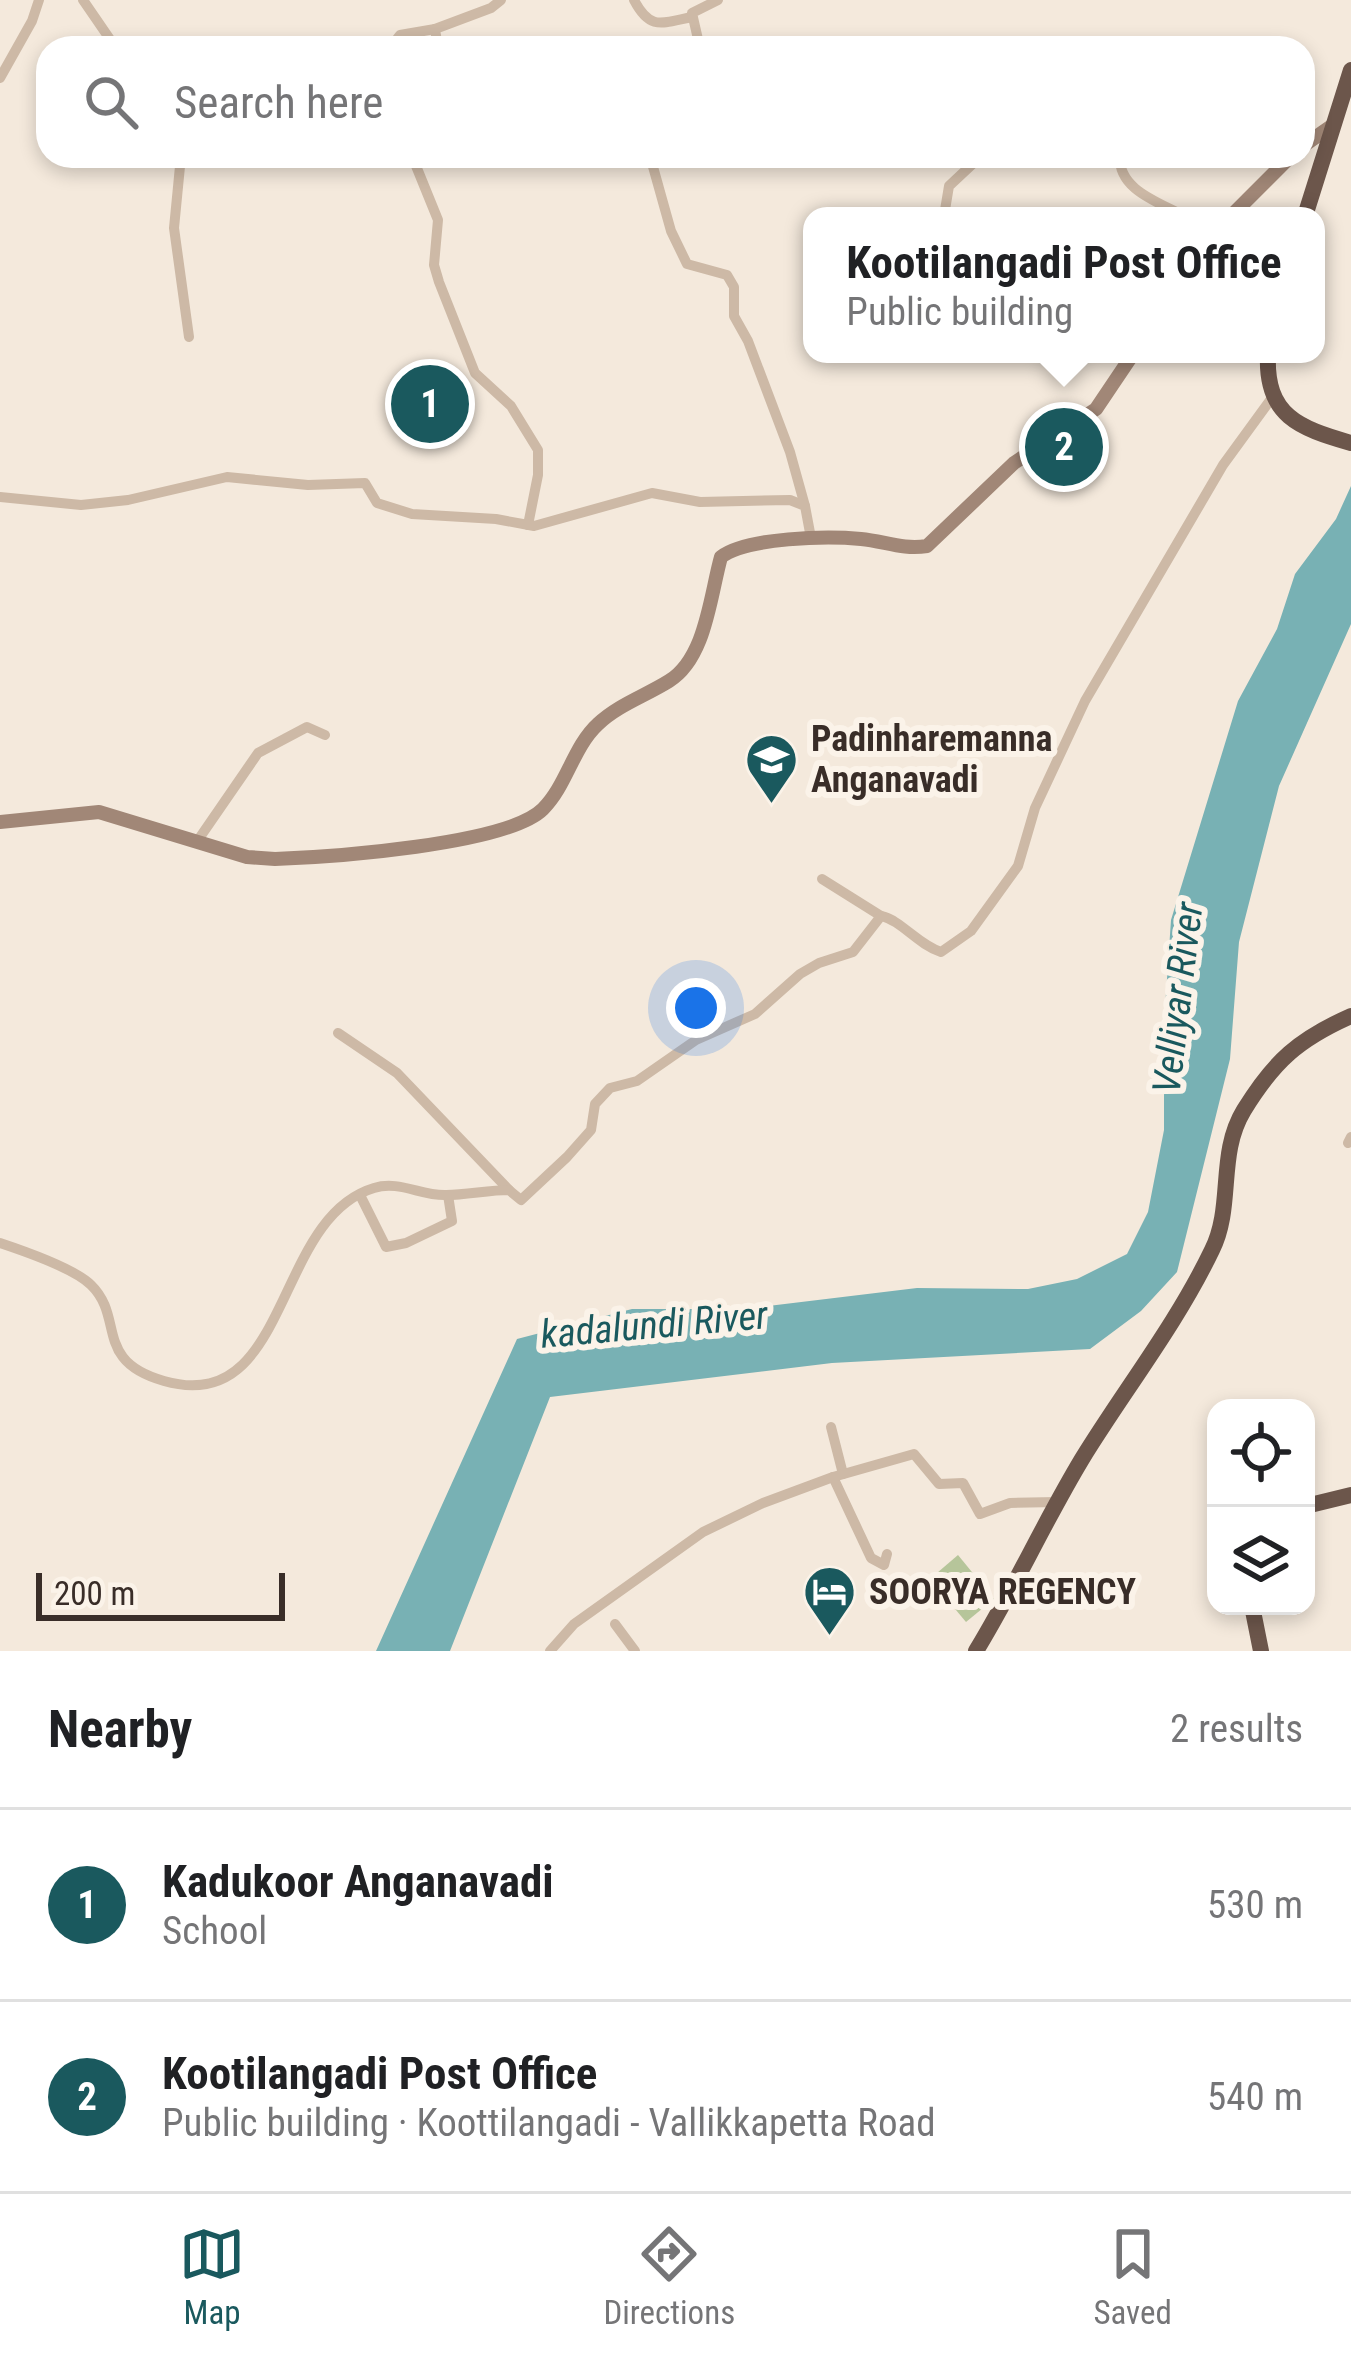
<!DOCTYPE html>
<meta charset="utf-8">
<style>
:root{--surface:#fff;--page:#f2f2f2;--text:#202124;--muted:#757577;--line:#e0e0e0;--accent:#1a595e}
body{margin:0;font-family:"Roboto Condensed",sans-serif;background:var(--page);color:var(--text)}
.controls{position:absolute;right:36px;bottom:36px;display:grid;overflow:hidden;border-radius:24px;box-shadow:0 6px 18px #0003}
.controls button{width:108px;height:108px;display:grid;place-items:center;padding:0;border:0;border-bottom:3px solid var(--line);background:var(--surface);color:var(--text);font:60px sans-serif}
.scale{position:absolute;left:36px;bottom:30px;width:249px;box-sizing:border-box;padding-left:12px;border:6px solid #392d28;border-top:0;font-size:33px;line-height:42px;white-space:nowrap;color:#392d28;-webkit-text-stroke:9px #fbf3e9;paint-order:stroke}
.you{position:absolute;left:696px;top:1008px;width:42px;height:42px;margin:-30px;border:9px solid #fff;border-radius:50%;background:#1a73e8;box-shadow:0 0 0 18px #1a73e833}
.badge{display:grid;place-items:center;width:78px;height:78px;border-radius:50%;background:var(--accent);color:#fff;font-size:39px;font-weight:700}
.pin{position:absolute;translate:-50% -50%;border:6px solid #fff;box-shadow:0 3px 12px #0006}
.popup{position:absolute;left:803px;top:207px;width:522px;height:156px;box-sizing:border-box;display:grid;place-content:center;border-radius:24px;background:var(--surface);filter:drop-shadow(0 3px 9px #0005);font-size:39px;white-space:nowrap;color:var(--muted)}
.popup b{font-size:45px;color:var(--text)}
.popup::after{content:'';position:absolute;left:50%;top:100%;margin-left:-24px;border:24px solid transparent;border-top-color:var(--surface)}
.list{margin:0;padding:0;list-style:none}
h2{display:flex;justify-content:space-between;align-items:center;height:156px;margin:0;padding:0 48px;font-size:51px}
h2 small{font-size:39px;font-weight:400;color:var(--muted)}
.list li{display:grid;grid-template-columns:78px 1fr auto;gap:36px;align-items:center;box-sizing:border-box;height:192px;padding:0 48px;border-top:3px solid var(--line)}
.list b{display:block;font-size:45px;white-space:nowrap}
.list p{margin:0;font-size:39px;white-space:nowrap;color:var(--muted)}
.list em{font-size:39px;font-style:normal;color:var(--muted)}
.icon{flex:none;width:66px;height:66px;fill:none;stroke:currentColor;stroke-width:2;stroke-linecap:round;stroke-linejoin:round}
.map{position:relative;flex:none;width:1351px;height:1651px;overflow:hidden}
.search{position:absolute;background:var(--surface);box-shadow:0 6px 18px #0003;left:36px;right:36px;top:36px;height:132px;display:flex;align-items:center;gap:30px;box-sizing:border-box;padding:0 42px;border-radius:36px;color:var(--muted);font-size:45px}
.sheet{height:540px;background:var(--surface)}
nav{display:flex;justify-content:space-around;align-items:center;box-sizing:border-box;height:168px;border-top:3px solid var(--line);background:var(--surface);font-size:33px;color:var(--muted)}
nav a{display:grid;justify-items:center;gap:6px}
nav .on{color:var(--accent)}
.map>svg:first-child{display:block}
.green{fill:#b6c59a}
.water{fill:#78b1b4}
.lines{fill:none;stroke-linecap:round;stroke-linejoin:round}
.minor{stroke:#cdb9a6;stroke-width:10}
.secondary{stroke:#a18777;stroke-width:14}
.trunk{stroke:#6c564b;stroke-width:16}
.labels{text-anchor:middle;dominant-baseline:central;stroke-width:12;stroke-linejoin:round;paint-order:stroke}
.poi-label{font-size:36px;font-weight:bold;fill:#392d28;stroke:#fbf3e9;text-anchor:start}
.water-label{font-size:39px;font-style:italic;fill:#1a595e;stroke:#fbf3e9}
</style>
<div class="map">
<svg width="1351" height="1651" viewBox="0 0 1351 1651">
<rect width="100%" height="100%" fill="#f4e9dc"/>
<path class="green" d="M 958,1555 L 994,1599 L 966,1622 L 930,1579 Z"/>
<path class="water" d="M 1351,486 L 1351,624 L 1279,786 L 1239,942 L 1230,1059 L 1177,1272 L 1141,1311 L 1090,1349 L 832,1363 L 550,1397 L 450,1651 L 376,1651 L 517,1339 L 632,1309 L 743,1309 L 917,1288 L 1028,1289 L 1077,1279 L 1127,1254 L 1148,1212 L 1164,1130 L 1164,1023 L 1171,920 L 1238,701 L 1277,629 L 1295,574 L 1336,519 Z"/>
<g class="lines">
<g class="minor">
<path d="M 83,0 L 116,48"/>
<path d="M 634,0 C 650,31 662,23 692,17"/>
<path d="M 1113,41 L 1116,48"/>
<path d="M 390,48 L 400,35 L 435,29"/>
<path d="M 438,48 L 435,29 L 491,8 L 501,0"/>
<path d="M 700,48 L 692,13 L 718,0"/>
<path d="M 0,78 L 32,21 L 39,0"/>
<path d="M 181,156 L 174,228 L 189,337"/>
<path d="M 412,156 L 438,220 L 434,265 L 439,282 L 475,373 L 511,406 L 538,450 L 538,475 L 528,525"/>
<path d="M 650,156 L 671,231 L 687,264 L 727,275 L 734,287 L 734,316 L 748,341 L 790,452 L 805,506"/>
<path d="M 776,156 L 779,160"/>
<path d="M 1120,156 C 1118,190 1159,202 1184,216"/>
<path d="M 944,216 L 949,186 L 981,156"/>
<path d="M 0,497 L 81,505 L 128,500 L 227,477 L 308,485 L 365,483 L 377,503 L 412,514 L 496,519 L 534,526 L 652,493 L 700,502 L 790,500 L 805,506 L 811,538"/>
<path d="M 196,843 L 258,753 L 307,727 L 325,735"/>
<path d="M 822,879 L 881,916"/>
<path d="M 338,1033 L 397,1073 L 509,1190"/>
<path d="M 1348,1143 L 1351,1137"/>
<path d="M 360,1195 L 386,1247 L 406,1243 L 452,1221 L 448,1195"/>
<path d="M 0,1243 C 24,1251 74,1268 91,1285 C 125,1318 93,1361 164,1381 C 291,1417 273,1218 374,1188 C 399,1180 421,1196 446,1195 C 467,1195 488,1190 509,1190 L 521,1200 L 567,1157 L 591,1130 L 595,1104 L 610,1088 L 637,1081 L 696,1040 L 755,1014 L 800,974 L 819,963 L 853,952 L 881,916 C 901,920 917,944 941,952 L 971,931 L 1018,866 L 1035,808 L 1085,701 L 1223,465 L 1274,395"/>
<path d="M 831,1427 L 843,1474"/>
<path d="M 833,1477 L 871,1558 L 884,1565 L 887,1554"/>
<path d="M 615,1624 L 635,1651"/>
<path d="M 550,1651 L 574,1624 L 703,1532 L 763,1503 L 833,1477 L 914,1454 L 939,1484 L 963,1483 L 980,1514 L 1010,1503 L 1057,1502"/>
</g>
<g class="secondary">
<path d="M 1303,146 L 1333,125"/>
<path d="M 1231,216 L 1291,156"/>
<path d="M 0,822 L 99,812 L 247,857 L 275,859 C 330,857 507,845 543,809 C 567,785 573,747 598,724 C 618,705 645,696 669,681 C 706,658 710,596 721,557 C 747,537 828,536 861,539 C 884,541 903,550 927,546 L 1014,463 L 1096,409 L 1133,354"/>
</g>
<g class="trunk">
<path d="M 1305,216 L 1351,70"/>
<path d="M 1268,354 C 1265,416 1299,428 1351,443"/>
<path d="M 1306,1506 L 1351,1495"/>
<path d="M 1252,1606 L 1261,1651"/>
<path d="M 976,1651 C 1014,1589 1044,1522 1082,1459 C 1125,1389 1176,1325 1212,1250 C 1234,1206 1217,1154 1244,1110 C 1274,1061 1299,1039 1351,1016"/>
</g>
</g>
<defs>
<symbol id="school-pin" viewBox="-11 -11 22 30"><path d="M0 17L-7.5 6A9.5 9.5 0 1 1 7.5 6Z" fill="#1a595e" stroke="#fbf3e9"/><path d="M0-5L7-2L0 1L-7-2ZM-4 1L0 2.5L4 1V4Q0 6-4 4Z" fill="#fff"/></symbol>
<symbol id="hotel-pin" viewBox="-11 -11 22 30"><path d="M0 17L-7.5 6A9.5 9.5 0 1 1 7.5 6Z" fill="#1a595e" stroke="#fbf3e9"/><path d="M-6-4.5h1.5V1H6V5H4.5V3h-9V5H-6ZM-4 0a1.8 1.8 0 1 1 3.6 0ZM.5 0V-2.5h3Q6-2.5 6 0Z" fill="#fff"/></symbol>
</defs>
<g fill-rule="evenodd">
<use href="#school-pin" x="742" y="730" width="59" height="81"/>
<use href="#hotel-pin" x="800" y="1562" width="59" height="81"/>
</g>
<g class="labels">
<g class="poi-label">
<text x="811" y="739">Padinharemanna<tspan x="811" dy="41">Anganavadi</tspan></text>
<text x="869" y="1592">SOORYA REGENCY</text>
</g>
<g class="water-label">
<text transform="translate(1178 998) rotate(-83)">Velliyar River</text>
<text transform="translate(654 1325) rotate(-5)">kadalundi River</text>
</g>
</g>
</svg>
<div class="controls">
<button><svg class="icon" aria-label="locate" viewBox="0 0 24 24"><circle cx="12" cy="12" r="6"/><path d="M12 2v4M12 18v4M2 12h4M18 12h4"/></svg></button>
<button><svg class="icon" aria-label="layers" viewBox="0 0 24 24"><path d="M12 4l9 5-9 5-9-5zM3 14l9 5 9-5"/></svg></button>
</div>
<div class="scale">200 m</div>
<div class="you"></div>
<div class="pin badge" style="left:430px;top:404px">1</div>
<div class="pin badge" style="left:1064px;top:447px">2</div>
<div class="popup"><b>Kootilangadi Post Office</b>Public building</div>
<div class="search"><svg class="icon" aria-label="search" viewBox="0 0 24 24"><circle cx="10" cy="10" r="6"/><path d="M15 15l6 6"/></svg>Search here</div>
</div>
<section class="sheet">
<h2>Nearby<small>2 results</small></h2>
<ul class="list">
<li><span class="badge">1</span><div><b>Kadukoor Anganavadi</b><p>School</p></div><em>530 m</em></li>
<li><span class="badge">2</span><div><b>Kootilangadi Post Office</b><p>Public building · Koottilangadi - Vallikkapetta Road</p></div><em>540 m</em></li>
</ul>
</section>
<nav>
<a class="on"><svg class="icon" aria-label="map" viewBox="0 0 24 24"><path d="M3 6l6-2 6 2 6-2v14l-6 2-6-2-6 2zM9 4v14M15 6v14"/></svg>Map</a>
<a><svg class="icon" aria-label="directions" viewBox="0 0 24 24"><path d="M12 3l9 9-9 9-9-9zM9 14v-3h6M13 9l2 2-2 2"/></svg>Directions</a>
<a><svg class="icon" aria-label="saved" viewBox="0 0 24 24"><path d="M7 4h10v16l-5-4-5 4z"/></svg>Saved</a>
</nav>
